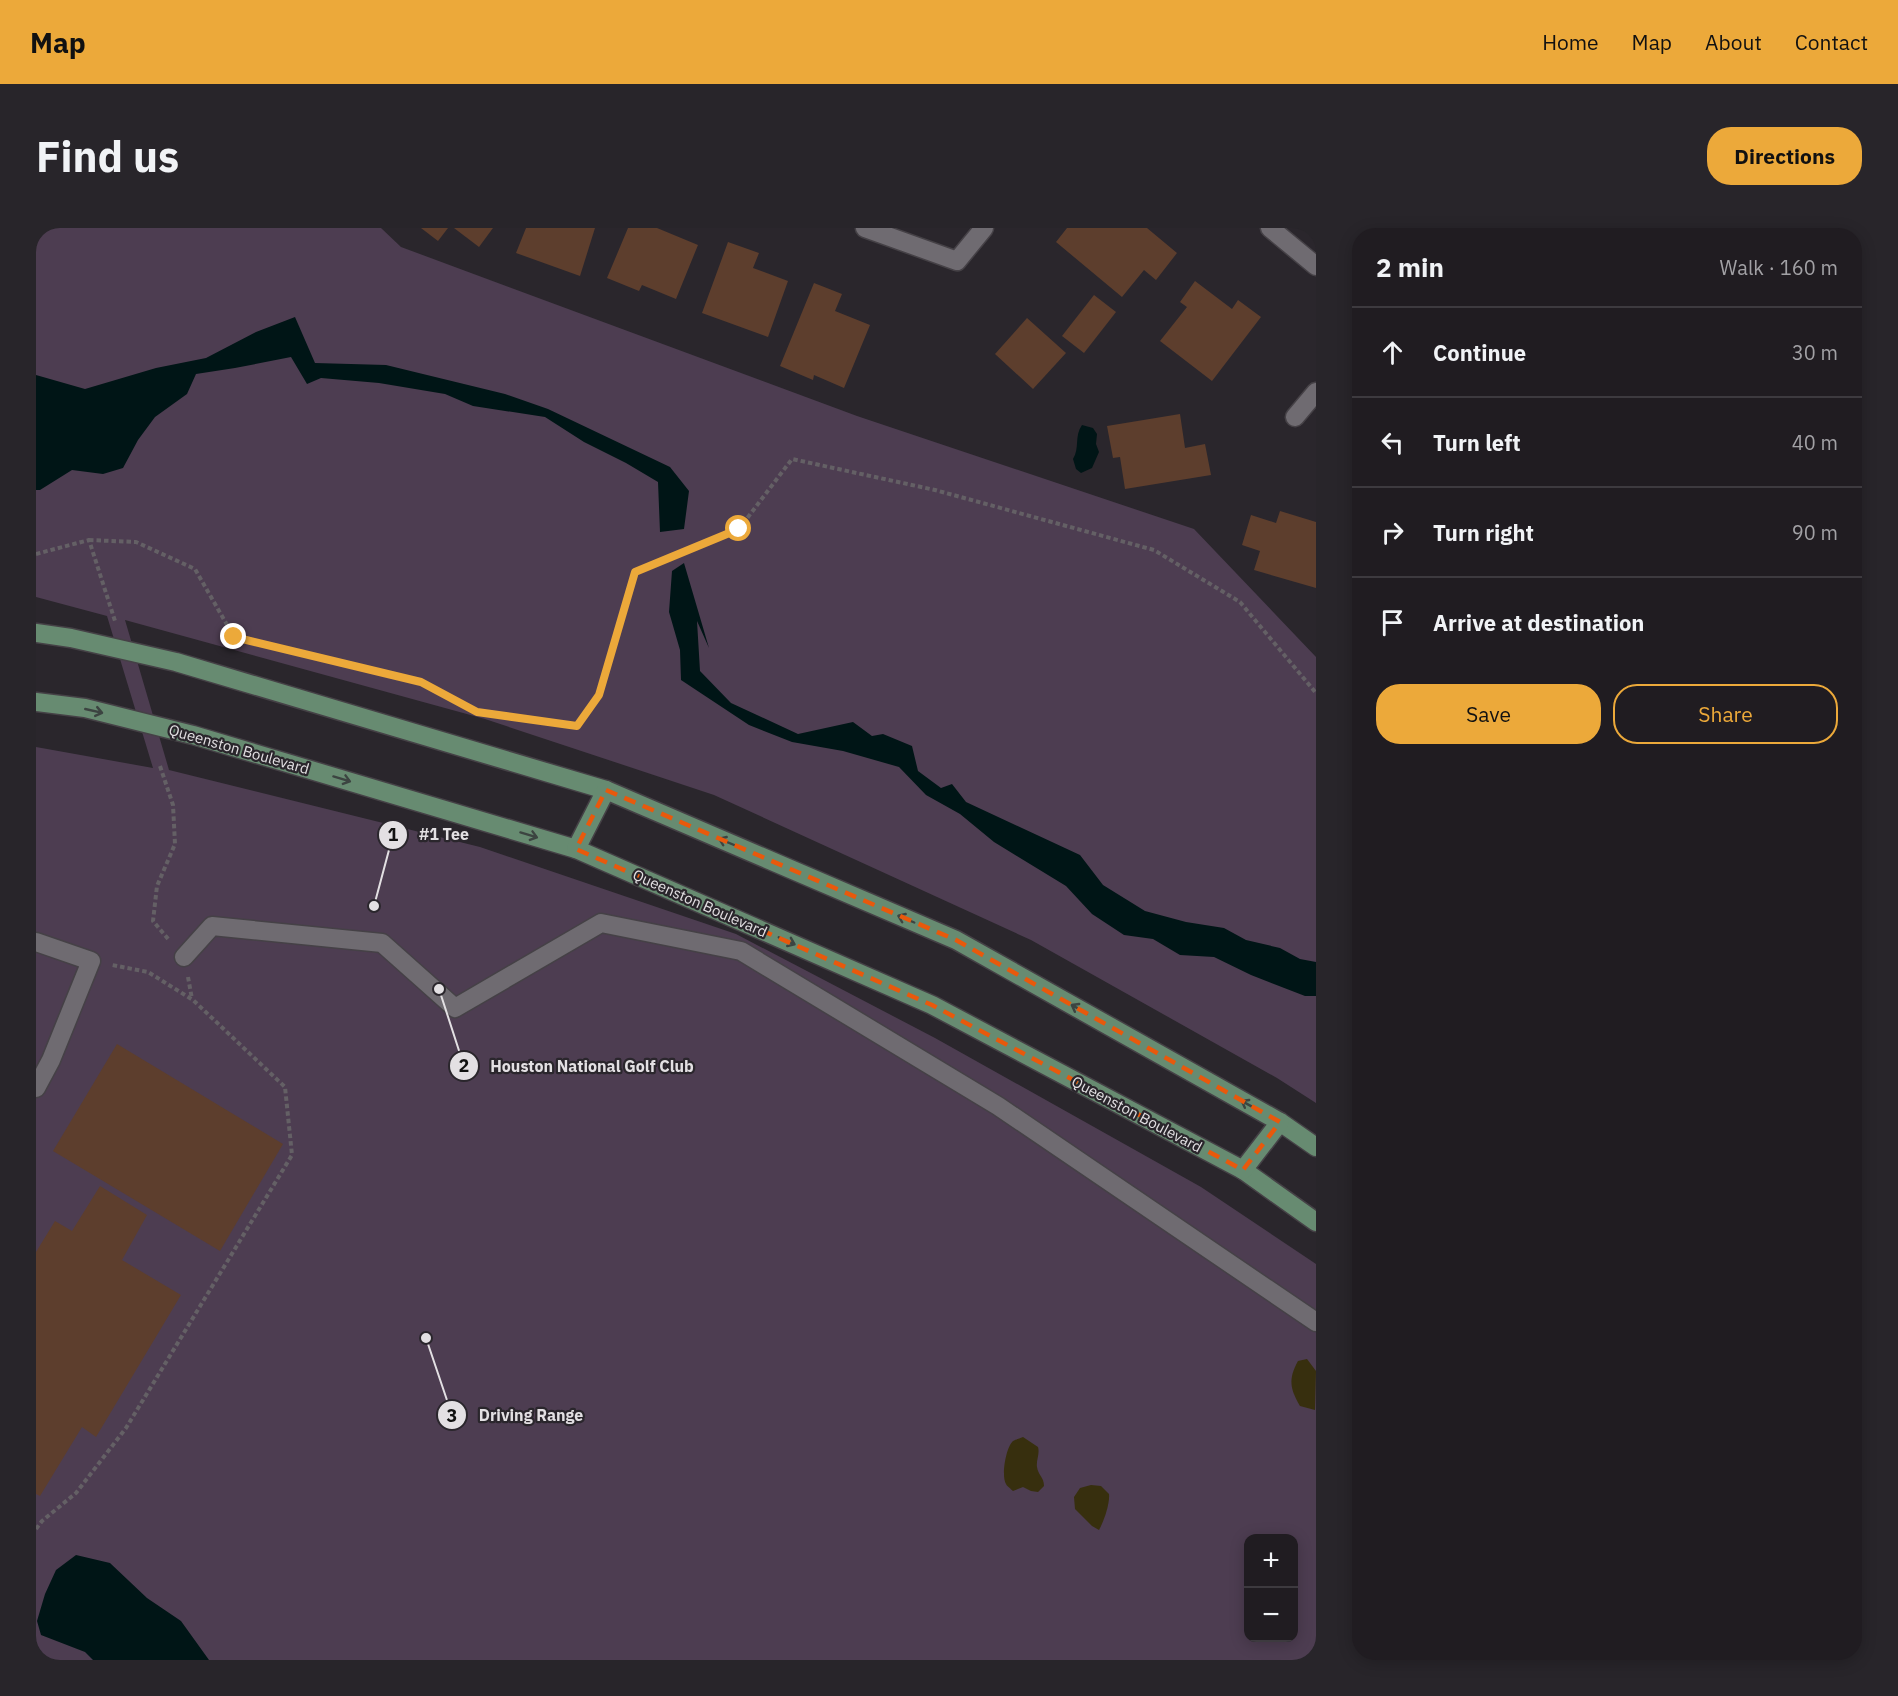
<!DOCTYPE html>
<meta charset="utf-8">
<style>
:root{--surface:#201c21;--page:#28252a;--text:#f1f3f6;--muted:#a2a1a5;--line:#3d3a3f;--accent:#eca93a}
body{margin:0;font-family:"IBM Plex Sans",sans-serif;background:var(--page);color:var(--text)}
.controls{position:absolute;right:18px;bottom:18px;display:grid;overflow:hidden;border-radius:12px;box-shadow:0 3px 15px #0003}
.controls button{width:54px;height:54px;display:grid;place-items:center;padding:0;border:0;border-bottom:2px solid var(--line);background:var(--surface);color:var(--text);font:30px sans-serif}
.stop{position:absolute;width:18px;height:18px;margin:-14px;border:4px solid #eca93a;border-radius:50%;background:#fff}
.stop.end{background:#eca93a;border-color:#fff;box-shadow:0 2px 6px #0008}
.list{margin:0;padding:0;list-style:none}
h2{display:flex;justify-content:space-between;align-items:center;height:78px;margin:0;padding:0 24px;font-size:26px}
h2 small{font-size:20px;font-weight:400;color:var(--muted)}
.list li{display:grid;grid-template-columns:39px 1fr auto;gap:18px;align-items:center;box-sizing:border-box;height:90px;padding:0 24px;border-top:2px solid var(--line)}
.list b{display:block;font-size:22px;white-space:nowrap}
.list em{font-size:20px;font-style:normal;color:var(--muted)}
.actions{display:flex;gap:12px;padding:18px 24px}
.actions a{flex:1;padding:14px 0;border:2px solid var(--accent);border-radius:24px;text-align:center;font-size:21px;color:var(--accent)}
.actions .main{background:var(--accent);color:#111}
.icon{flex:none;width:33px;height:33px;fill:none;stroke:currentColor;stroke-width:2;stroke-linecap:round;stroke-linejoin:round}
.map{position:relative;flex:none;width:1280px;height:1432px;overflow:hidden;border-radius:24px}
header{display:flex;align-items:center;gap:36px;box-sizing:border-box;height:84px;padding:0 30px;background:var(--accent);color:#111}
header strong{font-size:28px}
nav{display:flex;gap:33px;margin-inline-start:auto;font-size:21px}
.intro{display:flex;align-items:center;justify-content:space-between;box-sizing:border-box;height:144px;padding:0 36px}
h1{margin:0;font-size:42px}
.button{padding:15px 27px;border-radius:24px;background:var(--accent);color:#111;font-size:21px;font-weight:700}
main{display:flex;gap:36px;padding:0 36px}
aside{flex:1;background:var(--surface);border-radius:24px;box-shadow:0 3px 15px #0003}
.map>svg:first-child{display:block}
.green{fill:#4d3d51;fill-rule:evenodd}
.sand{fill:#372f0e}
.water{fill:#001516}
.building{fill:#5d3e2d}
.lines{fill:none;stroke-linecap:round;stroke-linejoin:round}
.minor-casing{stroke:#454146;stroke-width:21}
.major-casing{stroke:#454146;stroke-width:21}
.path{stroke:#646065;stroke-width:4;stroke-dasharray:4.5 3;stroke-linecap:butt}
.minor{stroke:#6f6b71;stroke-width:18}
.major{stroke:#678b71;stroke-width:18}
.oneway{stroke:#3c4441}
.route{stroke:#eca93a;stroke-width:8}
.marked{fill:none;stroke:#e8590c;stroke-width:4.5;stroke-dasharray:12 8;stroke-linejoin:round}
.labels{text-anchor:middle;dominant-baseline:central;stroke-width:4.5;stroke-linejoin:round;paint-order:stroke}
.street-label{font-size:15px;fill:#e3e0e3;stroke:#2a262c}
.leader{fill:none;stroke:#e3e0e3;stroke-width:2}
.callout-dot{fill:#e3e0e3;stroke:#2a262c;stroke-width:2}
.mark-label{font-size:18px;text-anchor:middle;font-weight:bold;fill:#111}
.callout-label{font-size:16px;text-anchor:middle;font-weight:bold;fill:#e3e0e3;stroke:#2a262c;stroke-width:4.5;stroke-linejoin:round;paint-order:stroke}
</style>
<header>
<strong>Map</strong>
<nav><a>Home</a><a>Map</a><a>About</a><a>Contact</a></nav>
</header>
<div class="intro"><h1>Find us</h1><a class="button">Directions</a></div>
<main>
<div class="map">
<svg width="1280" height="1432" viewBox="0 0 1280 1432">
<rect width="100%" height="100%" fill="#2a262c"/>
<path class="green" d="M 0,0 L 345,0 L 365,19 L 821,188 L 1158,301 L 1280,429 L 1280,875 L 1241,850 L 995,712 L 678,567 L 449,491 L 89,392 L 133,542 L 444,619 L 700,706 L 899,810 L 1165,959 L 1280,1036 L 1280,1432 L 0,1432 L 0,519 L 117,540 L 71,388 L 0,369 ZM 1212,1310 L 1258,1310 L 1258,1410 L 1212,1410 Z"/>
<g class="sand">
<path d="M 1271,1131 L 1280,1143 L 1279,1182 L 1264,1178 C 1254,1161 1252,1151 1262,1133 Z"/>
<path d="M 987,1209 L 1002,1219 C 1004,1226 1000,1232 1001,1239 C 1002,1247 1008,1249 1008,1258 L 1002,1264 L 995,1263 L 987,1259 L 977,1263 C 976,1262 970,1257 970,1256 C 965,1248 970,1219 977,1213 C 980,1211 983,1211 987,1209 Z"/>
<path d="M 1055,1257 L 1065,1258 L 1073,1266 C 1074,1275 1068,1293 1063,1302 L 1056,1298 L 1039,1281 L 1038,1269 L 1044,1260 Z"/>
</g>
<g class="water">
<path d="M 259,89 L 279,135 L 350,137 L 469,166 L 512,181 L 634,239 L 653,263 L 648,301 L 624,304 L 622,254 L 590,235 L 548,214 L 509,189 L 437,178 L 409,166 L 343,155 L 285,150 L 271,156 L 255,129 L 199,140 L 160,146 L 151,166 L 119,189 L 102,212 L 87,240 L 67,246 L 36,242 L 4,262 L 0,262 L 0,147 L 49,161 L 120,140 L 170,130 L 220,104 Z"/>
<path d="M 1046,197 L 1057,200 L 1061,206 L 1060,216 L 1063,224 L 1056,240 L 1045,245 L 1040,241 L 1037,231 C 1044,220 1038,208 1046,197 Z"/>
<path d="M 648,335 L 673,420 L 661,393 L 664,443 L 695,475 L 762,506 L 817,494 L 836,508 L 847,506 L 876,518 L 882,543 L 905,560 L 916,556 L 930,574 L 1044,627 L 1067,657 L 1109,683 L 1150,694 L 1188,700 L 1210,712 L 1244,720 L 1264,731 L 1280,734 L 1280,768 L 1269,768 L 1215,747 L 1178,729 L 1144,727 L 1117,711 L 1088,707 L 1056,686 L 1030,658 L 958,614 L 924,586 L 890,567 L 863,539 L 807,523 L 756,514 L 713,497 L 645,452 L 644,422 L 633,384 L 636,343 Z"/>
<path d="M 40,1327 L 74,1335 L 111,1370 L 145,1393 L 173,1432 L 57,1432 L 49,1424 L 5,1407 L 1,1393 L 9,1366 L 20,1342 Z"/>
</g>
<g class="building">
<path d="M 385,0 L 412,0 L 402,13 Z"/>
<path d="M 418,0 L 457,0 L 443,19 Z"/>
<path d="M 490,0 L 559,0 L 544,48 L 480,25 Z"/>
<path d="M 592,0 L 621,0 L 662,17 L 640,71 L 606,57 L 603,63 L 571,50 Z"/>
<path d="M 1031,0 L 1111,0 L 1141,25 L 1120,52 L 1108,42 L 1086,69 L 1020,14 Z"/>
<path d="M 692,14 L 723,25 L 717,40 L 752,53 L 732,109 L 666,85 Z"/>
<path d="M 1159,53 L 1196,81 L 1202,72 L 1225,89 L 1176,153 L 1124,113 L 1151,79 L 1144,74 Z"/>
<path d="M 778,55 L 806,66 L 799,83 L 834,97 L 808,160 L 778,147 L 777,152 L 744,138 Z"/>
<path d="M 1058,67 L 1080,84 L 1048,125 L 1026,108 Z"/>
<path d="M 991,90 L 1030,125 L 997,161 L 959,126 Z"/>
<path d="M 1144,186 L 1149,220 L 1169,216 L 1175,247 L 1089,261 L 1084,229 L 1077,230 L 1071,198 Z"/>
<path d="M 1244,283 L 1280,294 L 1280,360 L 1218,342 L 1224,323 L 1206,317 L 1215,287 L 1240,295 Z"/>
<path d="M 81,816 L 247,916 L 184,1023 L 17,923 Z"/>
<path d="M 64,958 L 111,987 L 86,1032 L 145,1067 L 60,1209 L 46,1199 L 4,1268 L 0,1266 L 0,1024 L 19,993 L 36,1003 Z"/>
</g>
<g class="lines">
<defs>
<g id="minor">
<path d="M 829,0 L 921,33 L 948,0"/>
<path d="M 1234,0 L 1280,38"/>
<path d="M 1259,189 L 1280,164"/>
<path d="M 0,714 L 55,733 L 15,832 L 0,860"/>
<path d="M 148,729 L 176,698 L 346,715 L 419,780 L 565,695 L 705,723 L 962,878 L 1280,1094"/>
</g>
<g id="major">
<path d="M 0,405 L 35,410 L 140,434 L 570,562 L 920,712 L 1244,894 L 1280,919"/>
<path d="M 0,474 L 49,480 L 157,507 L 540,621 L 896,777 L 1207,942 L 1280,994"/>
<path d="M 540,621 L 570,562"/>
<path d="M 1207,942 L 1244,894"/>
</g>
</defs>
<use href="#minor" class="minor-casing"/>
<use href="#major" class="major-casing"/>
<g class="path">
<path d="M 53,312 L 100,314 L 159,341 L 198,409 L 385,454 L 441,484 L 541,498 L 563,467 L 599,344 L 703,301 L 756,231 L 899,262 L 1118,322 L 1204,374 L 1280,465"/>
<path d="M 0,326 L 53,312 L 79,393"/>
<path d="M 124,538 L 137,577 L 139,616 L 121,658 L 117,693 L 133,712"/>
<path d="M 152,749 L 156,771"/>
<path d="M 0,1301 L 6,1293 L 40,1265 L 90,1200 L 256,927 L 249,859 L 157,772 L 112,744 L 76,737"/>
</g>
<use href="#minor" class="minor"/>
<use href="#major" class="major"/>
</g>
<defs><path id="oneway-shaft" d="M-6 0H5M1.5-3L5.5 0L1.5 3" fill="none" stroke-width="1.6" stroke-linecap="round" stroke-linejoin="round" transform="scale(1.5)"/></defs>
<g class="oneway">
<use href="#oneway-shaft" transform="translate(58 483) rotate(13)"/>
<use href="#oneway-shaft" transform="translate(306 551) rotate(17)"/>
<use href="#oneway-shaft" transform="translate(493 607) rotate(17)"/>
<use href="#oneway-shaft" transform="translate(691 614) rotate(-157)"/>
<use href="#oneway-shaft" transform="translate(870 691) rotate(-157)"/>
<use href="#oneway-shaft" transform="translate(751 713) rotate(24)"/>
<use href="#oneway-shaft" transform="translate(1043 781) rotate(-151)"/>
<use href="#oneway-shaft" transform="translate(1213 877) rotate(-151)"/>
</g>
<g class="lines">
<path class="route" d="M 198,409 L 385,454 L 441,484 L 541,498 L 563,467 L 599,344 L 703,301"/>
</g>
<path class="marked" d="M 570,562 L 920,712 L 1244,894 L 1207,942 L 896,777 L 540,621 Z"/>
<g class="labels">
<g class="street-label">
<text transform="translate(203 521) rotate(16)">Queenston Boulevard</text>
<text transform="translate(664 675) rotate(24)">Queenston Boulevard</text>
<text transform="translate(1101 886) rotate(28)">Queenston Boulevard</text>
</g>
</g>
<path class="leader" d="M338 678L357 607M403 761L428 838M390 1110L416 1187"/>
<g class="callout-dot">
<circle cx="338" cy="678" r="6"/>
<circle cx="403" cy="761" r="6"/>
<circle cx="390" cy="1110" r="6"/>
<circle cx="357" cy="607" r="15"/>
<circle cx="428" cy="838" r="15"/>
<circle cx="416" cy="1187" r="15"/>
</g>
<g class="mark-label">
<text x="357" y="613">1</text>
<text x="428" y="844">2</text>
<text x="416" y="1194">3</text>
</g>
<g class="callout-label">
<text x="408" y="612">#1 Tee</text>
<text x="556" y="844">Houston National Golf Club</text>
<text x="495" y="1193">Driving Range</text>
</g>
</svg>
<div class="controls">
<button>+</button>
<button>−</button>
</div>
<div class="stop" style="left:703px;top:301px"></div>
<div class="stop end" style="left:198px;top:409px"></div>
</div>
<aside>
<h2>2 min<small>Walk · 160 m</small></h2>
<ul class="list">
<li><svg class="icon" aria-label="ahead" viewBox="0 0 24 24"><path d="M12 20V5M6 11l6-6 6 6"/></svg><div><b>Continue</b></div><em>30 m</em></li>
<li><svg class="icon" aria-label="left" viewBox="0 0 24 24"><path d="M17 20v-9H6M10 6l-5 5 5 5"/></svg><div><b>Turn left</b></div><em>40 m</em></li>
<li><svg class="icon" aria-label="right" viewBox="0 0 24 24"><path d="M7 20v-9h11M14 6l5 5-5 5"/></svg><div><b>Turn right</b></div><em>90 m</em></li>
<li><svg class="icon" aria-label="arrive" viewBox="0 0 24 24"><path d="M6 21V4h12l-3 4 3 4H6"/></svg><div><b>Arrive at destination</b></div></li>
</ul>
<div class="actions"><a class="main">Save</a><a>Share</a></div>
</aside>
</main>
